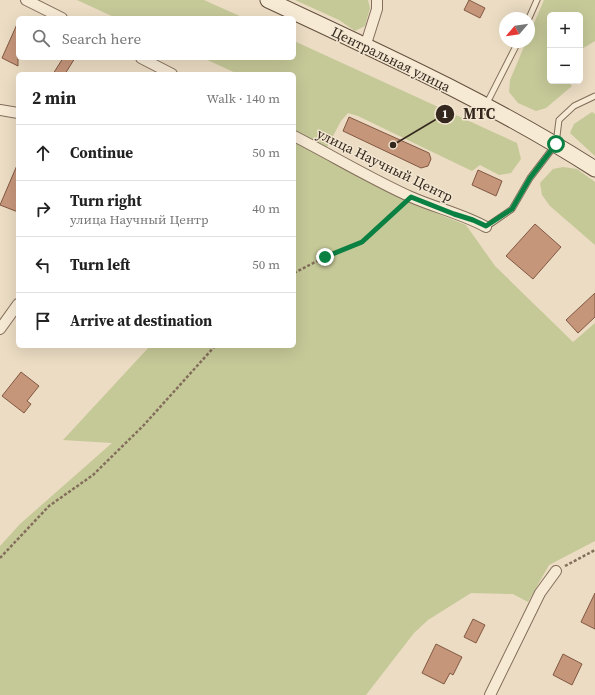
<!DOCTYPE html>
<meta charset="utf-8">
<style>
:root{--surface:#fff;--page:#f2f2f2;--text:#222;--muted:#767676;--line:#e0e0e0}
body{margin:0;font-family:"Source Serif 4",serif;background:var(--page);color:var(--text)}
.controls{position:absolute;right:12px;top:12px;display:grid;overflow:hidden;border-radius:6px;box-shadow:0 4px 16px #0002}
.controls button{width:36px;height:36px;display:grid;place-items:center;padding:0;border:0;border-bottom:1px solid var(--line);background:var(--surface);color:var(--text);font:20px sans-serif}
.compass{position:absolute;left:499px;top:12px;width:36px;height:36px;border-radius:50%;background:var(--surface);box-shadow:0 4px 16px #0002;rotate:241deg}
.stop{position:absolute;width:12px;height:12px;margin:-9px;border:3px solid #0b8043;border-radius:50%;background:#fff}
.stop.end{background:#0b8043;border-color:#fff;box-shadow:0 1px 4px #0008}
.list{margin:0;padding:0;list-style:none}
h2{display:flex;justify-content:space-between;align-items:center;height:52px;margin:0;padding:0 16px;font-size:17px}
h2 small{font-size:13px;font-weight:400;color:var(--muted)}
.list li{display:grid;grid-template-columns:26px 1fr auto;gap:12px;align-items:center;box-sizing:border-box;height:56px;padding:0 16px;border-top:1px solid var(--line)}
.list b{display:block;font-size:15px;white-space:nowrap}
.list p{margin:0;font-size:13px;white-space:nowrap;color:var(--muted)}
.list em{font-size:13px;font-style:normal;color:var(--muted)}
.icon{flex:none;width:22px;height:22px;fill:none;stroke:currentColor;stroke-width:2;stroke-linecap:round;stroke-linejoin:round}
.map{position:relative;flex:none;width:595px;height:695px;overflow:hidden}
.search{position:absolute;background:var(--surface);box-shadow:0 4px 16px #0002;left:16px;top:16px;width:280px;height:44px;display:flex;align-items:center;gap:10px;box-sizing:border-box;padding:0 14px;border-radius:6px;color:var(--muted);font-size:15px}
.panel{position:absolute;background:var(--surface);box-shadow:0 4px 16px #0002;left:16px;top:72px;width:280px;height:276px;border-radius:6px}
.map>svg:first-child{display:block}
.green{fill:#c5c897}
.building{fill:#c6967b;stroke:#815842}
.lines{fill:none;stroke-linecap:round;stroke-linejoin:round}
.lane-casing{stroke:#836e5b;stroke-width:7}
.street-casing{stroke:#836e5b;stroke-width:12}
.secondary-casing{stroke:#65503e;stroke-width:17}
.path{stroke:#836e5b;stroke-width:2.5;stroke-dasharray:3 2;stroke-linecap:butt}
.lane{stroke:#f6ead5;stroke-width:5}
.street{stroke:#f6ead5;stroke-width:10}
.secondary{stroke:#f6ead5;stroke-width:15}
.route{stroke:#0b8043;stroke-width:5}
.labels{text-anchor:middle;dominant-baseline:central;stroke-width:3;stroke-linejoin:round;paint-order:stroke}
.street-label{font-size:14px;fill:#34281e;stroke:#f3e7d2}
.leader{fill:none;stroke:#34281e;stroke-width:1.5}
.callout-dot{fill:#34281e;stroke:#f3e7d2;stroke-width:1.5}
.mark-label{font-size:12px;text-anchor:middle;font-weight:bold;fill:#fff}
.callout-label{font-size:15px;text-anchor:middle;font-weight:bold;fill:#34281e;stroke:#f3e7d2;stroke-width:3;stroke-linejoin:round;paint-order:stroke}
</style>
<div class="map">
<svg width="595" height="695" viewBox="0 0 595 695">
<rect width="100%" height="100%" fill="#ebdcc3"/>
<g class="green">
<path d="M 77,0 L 204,0 L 244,18 L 116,18 Z"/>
<path d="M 295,0 L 368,0 L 370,8 L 365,26 L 355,31 L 339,20 Z"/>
<path d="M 544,0 L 595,0 L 595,41 L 580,50 L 580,15 L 550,15 L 550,81 L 568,81 L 572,86 L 546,108 L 536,111 L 518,103 L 509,92 L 510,80 L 526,42 L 529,42 L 529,35 Z"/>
<path d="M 294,41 L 517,143 L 521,159 L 511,173 L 499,175 L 480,165 L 472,171 L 358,116 L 348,113 L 341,121 L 326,149 L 411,203 L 466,225 L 495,266 L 573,342 L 595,323 L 595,541 L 549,565 L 528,602 L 513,594 L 471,593 L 428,620 L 414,633 L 366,695 L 0,695 L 0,546 L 20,524 L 112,443 L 63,440 L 150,346 L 294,346 L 294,74 L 238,74 L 203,58 L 294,58 Z"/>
<path d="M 592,112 L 595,114 L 595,156 L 570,133 L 574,124 Z"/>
<path d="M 563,167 L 577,169 L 595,182 L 595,245 L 550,206 L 542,195 L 540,183 L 553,169 Z"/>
</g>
<g class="building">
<path d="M 469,0 L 485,8 L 480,18 L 464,10 Z"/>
<path d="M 18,22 L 18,66 L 2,58 Z"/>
<path d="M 63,58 L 75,58 L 65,74 L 53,74 Z"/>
<path d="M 349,117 L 429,153 L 431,159 L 428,166 L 421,168 L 343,131 Z"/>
<path d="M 18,163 L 18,212 L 0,205 Z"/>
<path d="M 478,170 L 502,181 L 496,196 L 472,185 Z"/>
<path d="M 535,224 L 561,247 L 533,279 L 506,256 Z"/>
<path d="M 595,293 L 595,317 L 578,333 L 566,320 Z"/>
<path d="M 21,372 L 39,386 L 27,401 L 31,404 L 24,413 L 2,396 Z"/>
<path d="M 595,593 L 595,629 L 581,622 Z"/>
<path d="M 473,619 L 485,625 L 476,643 L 464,637 Z"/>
<path d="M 436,644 L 462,657 L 453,675 L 450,673 L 444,684 L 422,673 Z"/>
<path d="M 563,654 L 582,664 L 572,685 L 553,675 Z"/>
</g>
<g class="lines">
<defs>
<g id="lane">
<path d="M 529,18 L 537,0"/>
<path d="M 486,105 L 518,42"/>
<path d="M 486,227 L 512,209 L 530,178 L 556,144 L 559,120 L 574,106 L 595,96"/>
</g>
<g id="street">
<path d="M 26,0 L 62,18"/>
<path d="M 365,47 L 377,9 L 377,0"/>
<path d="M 141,58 L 172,74"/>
<path d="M 0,110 L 18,113"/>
<path d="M 294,136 C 333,156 371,179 411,197 C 436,208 463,214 486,227"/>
<path d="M 0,329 L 18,304"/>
<path d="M 490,695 L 540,593 L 556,571"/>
</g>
<path id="secondary" d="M 268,0 C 379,52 492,103 595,169"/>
</defs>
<use href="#lane" class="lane-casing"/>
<use href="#street" class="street-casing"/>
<use href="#secondary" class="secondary-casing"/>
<g class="path">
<path d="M 294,273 L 325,257 L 362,242 L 402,206"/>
<path d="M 0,558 L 49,506 L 93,475 L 143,426 L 215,346"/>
<path d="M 565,566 L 595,550"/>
</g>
<use href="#lane" class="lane"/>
<use href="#street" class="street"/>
<use href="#secondary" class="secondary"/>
</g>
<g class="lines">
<path class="route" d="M 325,257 L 362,242 L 411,197 L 454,214 L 473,220 L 486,226 L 512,209 L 530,178 L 556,144"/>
</g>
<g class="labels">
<g class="street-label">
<text transform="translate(391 59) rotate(26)">Центральная улица</text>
<text transform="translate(385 165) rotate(26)">улица Научный Центр</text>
</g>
</g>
<path class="leader" d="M393 145L445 114"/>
<g class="callout-dot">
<circle cx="393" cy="145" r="4"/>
<circle cx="445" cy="114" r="10"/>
</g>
<g class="mark-label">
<text x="445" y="118">1</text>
</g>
<g class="callout-label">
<text x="479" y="119">МТС</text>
</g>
</svg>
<div class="controls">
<button>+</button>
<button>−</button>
</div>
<svg class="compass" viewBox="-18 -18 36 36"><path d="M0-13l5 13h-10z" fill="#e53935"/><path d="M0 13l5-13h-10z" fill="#767676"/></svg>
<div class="stop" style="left:556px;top:144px"></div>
<div class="stop end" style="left:325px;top:257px"></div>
<div class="search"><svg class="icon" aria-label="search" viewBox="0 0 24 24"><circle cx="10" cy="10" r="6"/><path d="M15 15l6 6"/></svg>Search here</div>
<section class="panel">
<h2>2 min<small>Walk · 140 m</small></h2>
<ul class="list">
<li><svg class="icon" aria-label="ahead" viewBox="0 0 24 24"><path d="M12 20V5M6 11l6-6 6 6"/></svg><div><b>Continue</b></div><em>50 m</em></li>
<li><svg class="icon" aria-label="right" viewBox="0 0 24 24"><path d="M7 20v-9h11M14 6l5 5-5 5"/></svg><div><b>Turn right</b><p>улица Научный Центр</p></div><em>40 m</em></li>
<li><svg class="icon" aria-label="left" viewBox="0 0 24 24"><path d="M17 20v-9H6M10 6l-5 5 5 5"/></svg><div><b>Turn left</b></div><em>50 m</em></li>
<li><svg class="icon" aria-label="arrive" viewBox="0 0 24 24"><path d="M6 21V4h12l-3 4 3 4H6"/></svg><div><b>Arrive at destination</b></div></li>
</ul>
</section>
</div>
